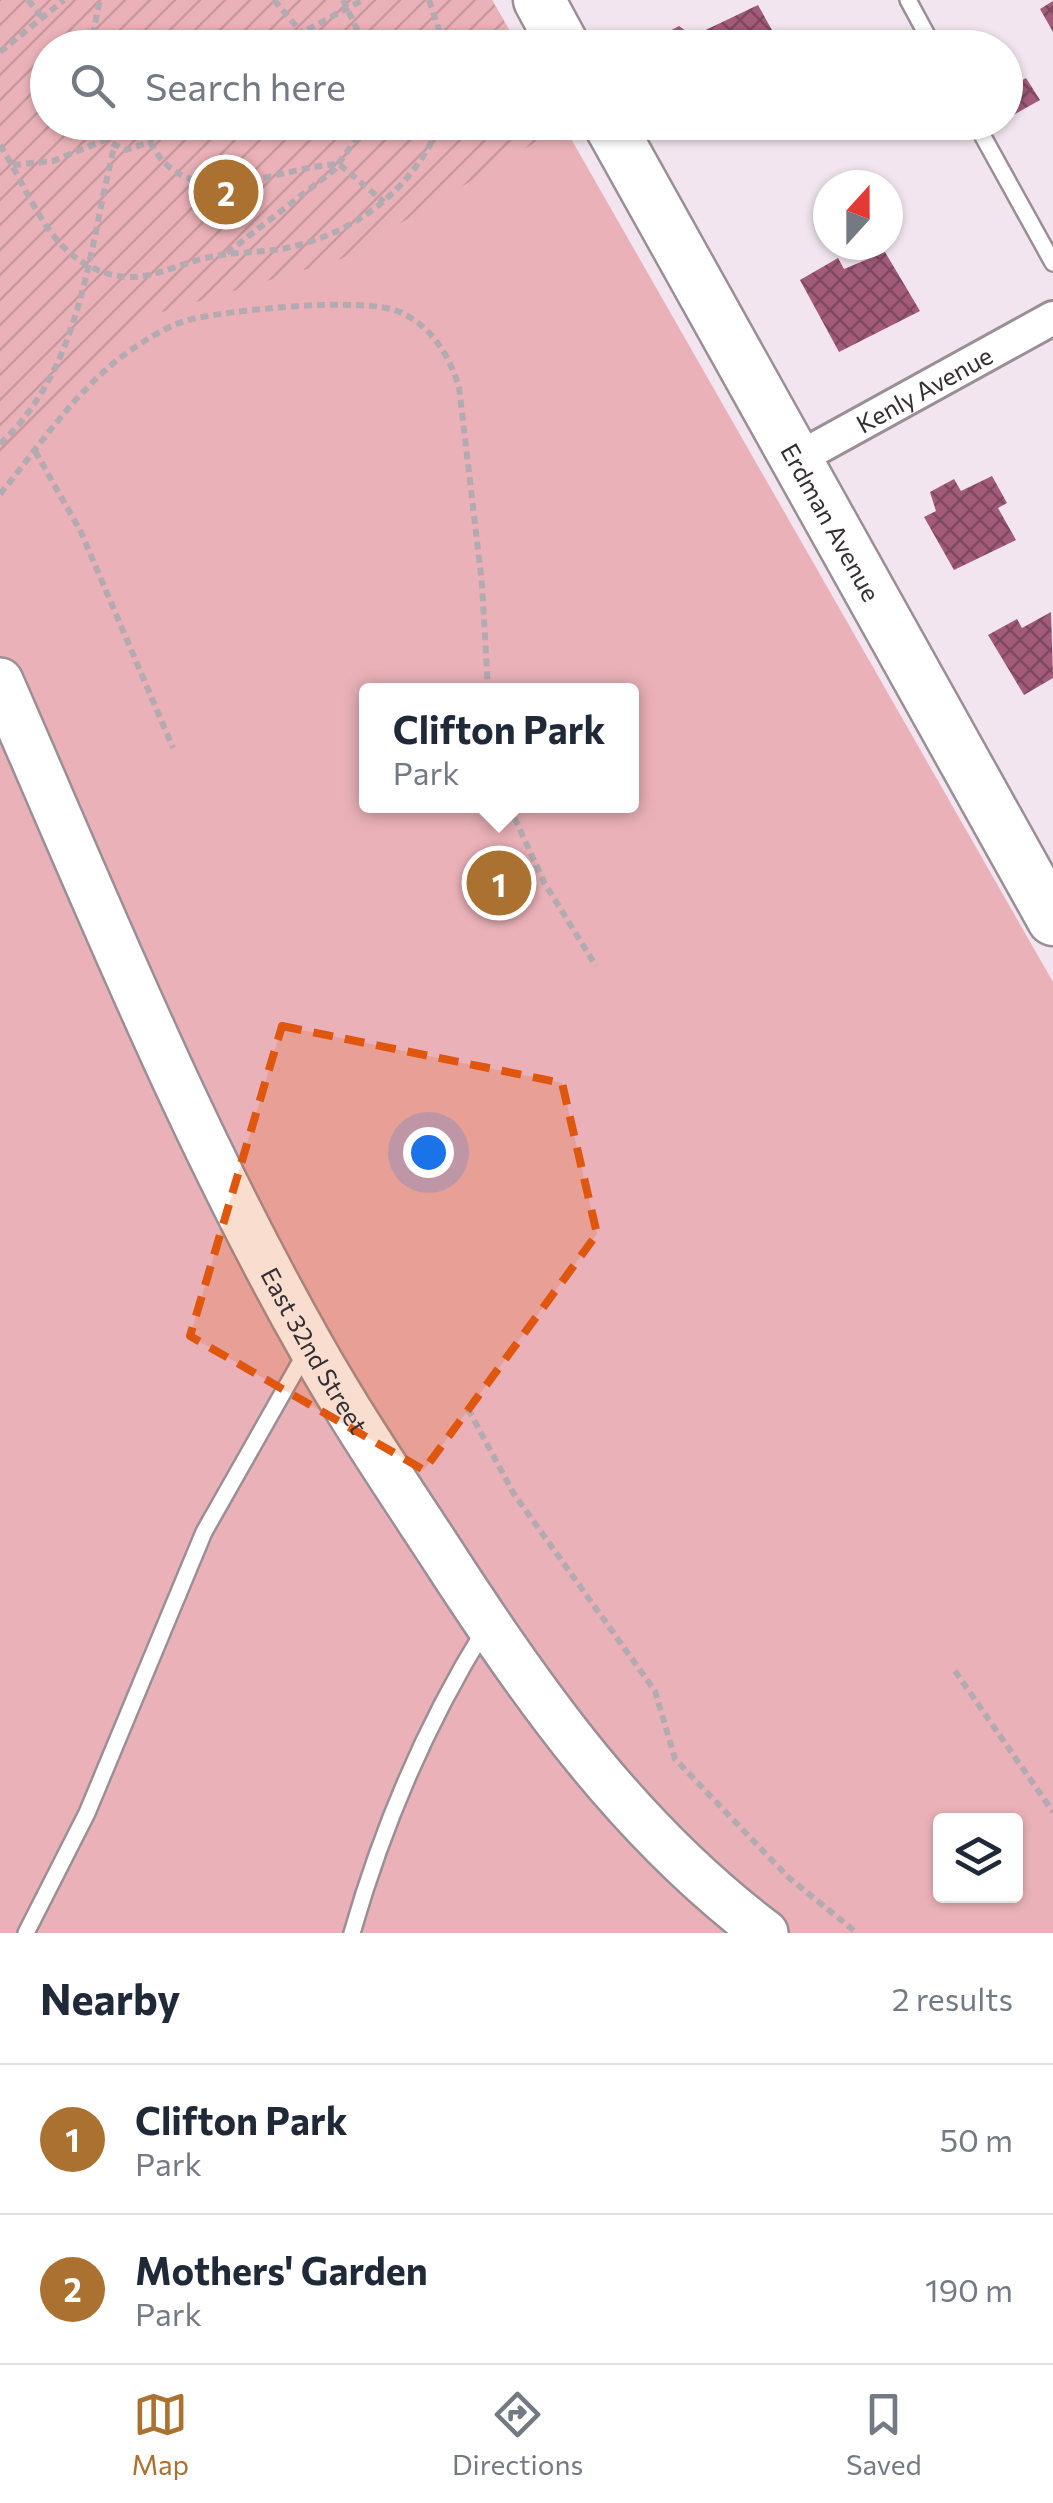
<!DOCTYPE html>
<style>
:root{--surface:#fff;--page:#f2f2f3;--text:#1f2937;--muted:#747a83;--line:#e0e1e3;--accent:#ab7130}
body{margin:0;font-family:Commissioner,sans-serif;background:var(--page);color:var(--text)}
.controls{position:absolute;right:30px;bottom:30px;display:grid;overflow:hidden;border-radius:10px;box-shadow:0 2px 8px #0004}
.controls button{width:90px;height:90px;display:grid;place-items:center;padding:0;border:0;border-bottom:2px solid var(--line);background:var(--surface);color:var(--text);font:50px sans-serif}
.compass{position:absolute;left:813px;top:170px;width:90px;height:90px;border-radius:50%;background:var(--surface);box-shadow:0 2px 8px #0004;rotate:21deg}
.you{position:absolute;left:428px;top:1152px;width:35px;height:35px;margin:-25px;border:8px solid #fff;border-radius:50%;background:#1a73e8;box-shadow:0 0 0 15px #1a73e833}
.badge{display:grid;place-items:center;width:65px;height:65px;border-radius:50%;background:var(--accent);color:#fff;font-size:32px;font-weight:700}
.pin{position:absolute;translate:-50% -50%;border:5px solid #fff;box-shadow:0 2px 10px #0006}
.popup{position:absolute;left:359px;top:683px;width:280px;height:130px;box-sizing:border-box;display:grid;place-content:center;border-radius:10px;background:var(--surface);filter:drop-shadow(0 2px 8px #0005);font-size:32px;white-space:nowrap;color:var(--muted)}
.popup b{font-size:38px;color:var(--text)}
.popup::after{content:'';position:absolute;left:50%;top:100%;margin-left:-20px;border:20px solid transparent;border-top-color:var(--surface)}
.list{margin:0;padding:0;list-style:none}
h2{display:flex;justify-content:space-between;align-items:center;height:130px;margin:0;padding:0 40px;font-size:42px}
h2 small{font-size:32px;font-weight:400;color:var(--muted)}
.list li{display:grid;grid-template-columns:65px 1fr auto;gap:30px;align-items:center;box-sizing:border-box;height:150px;padding:0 40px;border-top:2px solid var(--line)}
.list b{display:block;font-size:38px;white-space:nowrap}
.list p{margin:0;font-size:32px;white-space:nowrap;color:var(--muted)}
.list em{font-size:32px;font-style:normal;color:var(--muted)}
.icon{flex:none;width:55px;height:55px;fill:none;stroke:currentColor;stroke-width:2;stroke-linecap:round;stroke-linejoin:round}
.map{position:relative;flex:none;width:1053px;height:1933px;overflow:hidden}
.search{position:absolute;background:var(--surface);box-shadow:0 2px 8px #0004;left:30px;right:30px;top:30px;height:110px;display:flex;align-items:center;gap:25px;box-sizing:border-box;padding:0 35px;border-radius:55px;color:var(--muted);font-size:38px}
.sheet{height:430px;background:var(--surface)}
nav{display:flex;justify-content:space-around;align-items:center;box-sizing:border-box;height:140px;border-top:2px solid var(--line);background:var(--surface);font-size:28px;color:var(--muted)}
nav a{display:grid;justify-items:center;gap:5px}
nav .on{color:var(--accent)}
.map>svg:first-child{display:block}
.park{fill:#eab2b8;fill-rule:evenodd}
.garden{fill:url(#garden-furrows)}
.building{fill:url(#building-cross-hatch)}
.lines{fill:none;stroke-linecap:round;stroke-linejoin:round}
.lane-casing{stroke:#9b8f97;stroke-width:20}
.street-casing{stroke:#9b8f97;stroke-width:38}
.secondary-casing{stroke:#9b8f97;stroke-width:50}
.primary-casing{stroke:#9b8f97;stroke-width:55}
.path{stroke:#b4aab2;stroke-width:6;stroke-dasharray:8 5;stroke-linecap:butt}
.lane{stroke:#fff;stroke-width:15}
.street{stroke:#fff;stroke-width:32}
.secondary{stroke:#fff;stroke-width:45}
.primary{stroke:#fff;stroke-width:50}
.marked{fill:#df570e;fill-opacity:0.2;stroke:#df570e;stroke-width:8;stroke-dasharray:20 12;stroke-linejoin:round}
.labels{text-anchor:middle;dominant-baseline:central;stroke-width:10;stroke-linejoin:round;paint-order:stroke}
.street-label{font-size:25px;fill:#332e32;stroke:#fff}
</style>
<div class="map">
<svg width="1053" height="1933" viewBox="0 0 1053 1933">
<defs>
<pattern id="garden-furrows" width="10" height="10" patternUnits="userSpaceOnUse" patternTransform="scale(2.5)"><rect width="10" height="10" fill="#eab2b8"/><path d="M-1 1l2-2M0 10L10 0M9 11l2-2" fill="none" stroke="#c9999f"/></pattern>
<pattern id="building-cross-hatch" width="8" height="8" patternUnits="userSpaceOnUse" patternTransform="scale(2.5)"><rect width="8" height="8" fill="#a35b7a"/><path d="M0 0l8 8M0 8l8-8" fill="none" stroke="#7e485f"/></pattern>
</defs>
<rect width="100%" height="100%" fill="#f2e5ef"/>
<path class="park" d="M 0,0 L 492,0 L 519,47 L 48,48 L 48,122 L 562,123 L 1053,982 L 1053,1933 L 0,1933 ZM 366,690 L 632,690 L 632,806 L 366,806 ZM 940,1820 L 1016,1820 L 1016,1896 L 940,1896 Z"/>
<path class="garden" d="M 0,0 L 492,0 L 519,47 L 48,48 L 48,122 L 564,125 L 341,259 L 135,320 L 0,455 Z"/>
<g class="building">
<path d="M 1053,1 L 1053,32 L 1040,9 Z"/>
<path d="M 758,5 L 782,48 L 662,48 L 666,33 L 679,26 L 693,36 Z"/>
<path d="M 1026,78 L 1040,100 L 1006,119 L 1006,89 Z"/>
<path d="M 115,122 L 135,122 L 134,135 L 117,137 Z"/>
<path d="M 885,252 L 920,311 L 839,352 L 800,280 L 838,258 L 844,269 Z"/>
<path d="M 992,476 L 1007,503 L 998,508 L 1016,540 L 954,570 L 924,517 L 936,511 L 930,492 L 954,479 L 961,491 Z"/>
<path d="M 1051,612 L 1053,678 L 1024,695 L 988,635 L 1017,619 L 1022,628 Z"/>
</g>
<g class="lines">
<defs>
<g id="lane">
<path d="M 908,0 L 934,48"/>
<path d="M 975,122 L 1053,263"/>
<path d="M 26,1933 L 87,1813 L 204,1532 L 306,1352"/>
<path d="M 352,1933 C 383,1825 426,1724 485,1629"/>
</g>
<g id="street">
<path id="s1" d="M 797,459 L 1053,318"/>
</g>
<g id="secondary">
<path id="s2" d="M 0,681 C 98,905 190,1133 310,1345 C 351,1418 398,1487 443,1556 C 534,1697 630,1831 765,1933"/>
</g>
<g id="primary">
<path d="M 539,0 L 565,48"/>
<path id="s3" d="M 608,122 L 1053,920"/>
</g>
</defs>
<use href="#lane" class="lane-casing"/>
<use href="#street" class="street-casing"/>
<use href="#secondary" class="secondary-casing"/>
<use href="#primary" class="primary-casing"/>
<g class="path">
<path d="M 28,0 L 42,17"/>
<path d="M 274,0 L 302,33"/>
<path d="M 343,0 L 366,48"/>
<path d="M 429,0 L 445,48"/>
<path d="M 90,48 L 100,0"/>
<path d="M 273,48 L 363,0"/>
<path d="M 0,52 L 64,0"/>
<path d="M 103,122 L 105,140 L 126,150 L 150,142 L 158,122"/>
<path d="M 150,142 C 188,217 276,167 339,164 L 384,202"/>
<path d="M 0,145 C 26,185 45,244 89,266 C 137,290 160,269 206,258 C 230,252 256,253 281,249 C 353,236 413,190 441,122"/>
<path d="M 13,165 L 53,161 L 105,140"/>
<path d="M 227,253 L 334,170 L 368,122"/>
<path d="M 0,444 C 83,366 88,251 114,148"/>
<path d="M 35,451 L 81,532 L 173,748"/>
<path d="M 0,494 C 43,442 82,380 140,344 C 155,334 171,325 188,320 C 228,310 364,296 400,312 C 432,327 449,355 459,387 L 482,584 L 488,690"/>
<path d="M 509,806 L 545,884 L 596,966"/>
<path d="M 468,1409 L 514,1494 L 655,1691 L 675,1759 L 788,1877 L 857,1933"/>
<path d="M 955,1671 L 1053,1812"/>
</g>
<use href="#lane" class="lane"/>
<use href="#street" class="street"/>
<use href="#secondary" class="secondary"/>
<use href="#primary" class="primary"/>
</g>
<path class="marked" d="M 282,1026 L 562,1083 L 597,1234 L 424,1470 L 190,1336 Z"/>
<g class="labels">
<g class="street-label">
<text stroke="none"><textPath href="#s1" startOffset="145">Kenly Avenue</textPath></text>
<text stroke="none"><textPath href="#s3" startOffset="458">Erdman Avenue</textPath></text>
<text stroke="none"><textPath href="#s2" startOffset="740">East 32nd Street</textPath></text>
</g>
</g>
</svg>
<div class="controls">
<button><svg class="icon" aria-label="layers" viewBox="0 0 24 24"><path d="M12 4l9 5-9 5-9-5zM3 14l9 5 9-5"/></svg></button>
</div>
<svg class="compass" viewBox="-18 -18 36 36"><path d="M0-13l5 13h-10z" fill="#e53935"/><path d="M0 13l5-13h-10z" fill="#747a83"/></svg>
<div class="you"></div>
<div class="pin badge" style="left:499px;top:883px">1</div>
<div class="popup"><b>Clifton Park</b>Park</div>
<div class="pin badge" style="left:226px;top:192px">2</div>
<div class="search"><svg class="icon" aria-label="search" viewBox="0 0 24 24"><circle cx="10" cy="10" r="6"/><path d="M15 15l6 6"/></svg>Search here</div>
</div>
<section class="sheet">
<h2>Nearby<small>2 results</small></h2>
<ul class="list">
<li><span class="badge">1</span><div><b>Clifton Park</b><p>Park</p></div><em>50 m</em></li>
<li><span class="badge">2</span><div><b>Mothers' Garden</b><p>Park</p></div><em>190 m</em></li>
</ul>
</section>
<nav>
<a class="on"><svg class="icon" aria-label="map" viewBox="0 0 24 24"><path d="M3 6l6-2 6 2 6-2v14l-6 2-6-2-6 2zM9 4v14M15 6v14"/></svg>Map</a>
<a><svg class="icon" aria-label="directions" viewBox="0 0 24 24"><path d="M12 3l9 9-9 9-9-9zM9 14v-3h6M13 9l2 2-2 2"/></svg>Directions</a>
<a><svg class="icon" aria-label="saved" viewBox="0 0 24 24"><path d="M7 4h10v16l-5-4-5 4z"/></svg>Saved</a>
</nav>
